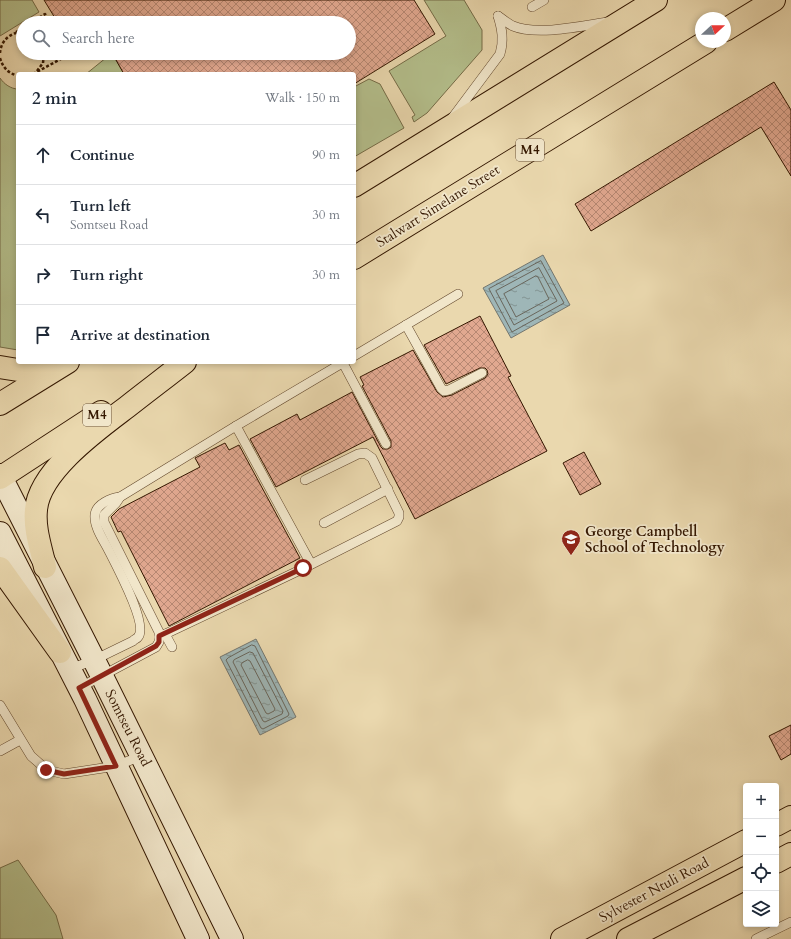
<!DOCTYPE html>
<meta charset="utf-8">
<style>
:root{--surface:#fff;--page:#f6f6f7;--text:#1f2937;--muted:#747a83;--line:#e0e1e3}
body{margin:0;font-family:Cardo,serif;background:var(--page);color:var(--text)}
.controls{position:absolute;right:12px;bottom:12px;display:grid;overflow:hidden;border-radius:4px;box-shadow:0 2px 6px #0003}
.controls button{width:36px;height:36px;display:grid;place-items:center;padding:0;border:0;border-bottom:1px solid var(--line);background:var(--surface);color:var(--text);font:20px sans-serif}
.compass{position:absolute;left:695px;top:12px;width:36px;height:36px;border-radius:50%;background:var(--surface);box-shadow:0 2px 6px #0003;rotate:69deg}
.stop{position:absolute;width:12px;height:12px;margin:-9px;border:3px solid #8f2418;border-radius:50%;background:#fff}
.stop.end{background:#8f2418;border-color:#fff;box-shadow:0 1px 4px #0008}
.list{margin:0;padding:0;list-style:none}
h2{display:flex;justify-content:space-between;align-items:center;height:52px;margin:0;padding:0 16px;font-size:17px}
h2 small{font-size:13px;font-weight:400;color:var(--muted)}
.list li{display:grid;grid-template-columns:26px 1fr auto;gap:12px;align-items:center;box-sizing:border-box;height:60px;padding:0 16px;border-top:1px solid var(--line)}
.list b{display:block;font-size:15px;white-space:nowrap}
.list p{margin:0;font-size:13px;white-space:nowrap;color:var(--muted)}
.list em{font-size:13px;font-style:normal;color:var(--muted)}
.icon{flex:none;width:22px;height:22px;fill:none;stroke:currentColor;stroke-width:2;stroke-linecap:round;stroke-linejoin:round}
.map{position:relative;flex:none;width:791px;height:939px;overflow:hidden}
.search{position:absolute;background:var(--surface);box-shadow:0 2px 6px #0003;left:16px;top:16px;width:340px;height:44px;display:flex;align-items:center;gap:10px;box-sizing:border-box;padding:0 14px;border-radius:22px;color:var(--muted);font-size:15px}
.panel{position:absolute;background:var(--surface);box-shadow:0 2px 6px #0003;left:16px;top:72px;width:340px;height:292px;border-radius:4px}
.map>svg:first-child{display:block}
.grass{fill:#b4bf8c;stroke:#746b46}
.water{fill:url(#water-ripples);stroke:#74766e}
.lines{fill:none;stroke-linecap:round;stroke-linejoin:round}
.shore{stroke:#69665c;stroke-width:1}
.building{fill:url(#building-cross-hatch);stroke:#341700}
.lane-casing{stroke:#62472c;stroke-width:10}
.secondary-casing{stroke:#341700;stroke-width:24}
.primary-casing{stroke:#341700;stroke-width:24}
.highway-casing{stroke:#341700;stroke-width:24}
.path{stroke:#341700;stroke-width:2.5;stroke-dasharray:3 2;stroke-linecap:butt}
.lane{stroke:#f1e6ca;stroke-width:9}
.secondary{stroke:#f1e6ca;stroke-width:22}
.primary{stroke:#ead8ae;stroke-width:22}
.highway{stroke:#ead8ae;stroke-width:22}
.route{stroke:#8f2418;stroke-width:5}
.labels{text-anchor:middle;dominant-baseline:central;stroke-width:3.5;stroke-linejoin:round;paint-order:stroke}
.shield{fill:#f1e6ca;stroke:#6d553d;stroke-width:1}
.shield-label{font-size:13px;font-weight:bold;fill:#341700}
.street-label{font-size:14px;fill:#341700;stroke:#f1e6ca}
.poi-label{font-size:14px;font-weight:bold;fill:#341700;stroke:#f1e6ca;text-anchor:start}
</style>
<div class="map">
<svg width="791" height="939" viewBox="0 0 791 939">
<defs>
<pattern id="water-ripples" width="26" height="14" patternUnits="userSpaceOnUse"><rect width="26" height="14" fill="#9eb6b7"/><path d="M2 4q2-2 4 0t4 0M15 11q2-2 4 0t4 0" fill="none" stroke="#829392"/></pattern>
<pattern id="building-cross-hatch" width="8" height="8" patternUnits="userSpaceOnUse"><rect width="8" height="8" fill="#e1a890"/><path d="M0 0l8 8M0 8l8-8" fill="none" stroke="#b78873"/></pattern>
</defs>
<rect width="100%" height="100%" fill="#ead8ae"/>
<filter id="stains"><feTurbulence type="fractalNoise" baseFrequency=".005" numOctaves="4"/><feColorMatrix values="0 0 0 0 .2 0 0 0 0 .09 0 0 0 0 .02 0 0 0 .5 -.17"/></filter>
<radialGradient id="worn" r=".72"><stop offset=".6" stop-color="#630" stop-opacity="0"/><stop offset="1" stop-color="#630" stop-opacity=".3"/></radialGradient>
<g class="grass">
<path d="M 0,0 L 32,0 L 39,12 L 0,36 Z"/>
<path d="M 424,0 L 464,0 L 482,30 L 482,50 L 427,113 L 414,122 L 412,117 L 415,115 L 389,71 L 446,36 Z"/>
<path d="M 112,53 L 124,74 L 86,74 Z"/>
<path d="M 0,78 C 4,84 11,89 18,89 L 18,350 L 0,347 Z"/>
<path d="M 369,79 L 380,84 L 404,128 L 354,157 L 354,87 Z"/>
<path d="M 18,860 L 56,915 L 63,939 L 0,939 L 0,868 Z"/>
</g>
<g class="water">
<path d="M 543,255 L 570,305 L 511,338 L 483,288 Z"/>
<path d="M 256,639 L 296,717 L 260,735 L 220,657 Z"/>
</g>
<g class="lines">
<g class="shore">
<path d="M 541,261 L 564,303 L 512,332 L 489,289 Z"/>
<path d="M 539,268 L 557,301 L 514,325 L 496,291 Z"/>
<path d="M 536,276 L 538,277 L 549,299 L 516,317 L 504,294 Z"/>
<path d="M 252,645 L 255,646 L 289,714 L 288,716 L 263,729 L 261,728 L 226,660 L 228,658 Z"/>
<path d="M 250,652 L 253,653 L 283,711 L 282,714 L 265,722 L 263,721 L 233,662 L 234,660 Z"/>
<path d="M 248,660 L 250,661 L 275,709 L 274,711 L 268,714 L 266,713 L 241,665 L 242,663 Z"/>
</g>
</g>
<g class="building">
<path d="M 44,0 L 414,0 L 435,34 L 354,84 L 354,74 L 124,74 L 112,53 L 349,53 L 349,23 L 58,23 Z"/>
<path d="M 774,82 L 791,110 L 791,176 L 761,127 L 591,231 L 575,204 Z"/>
<path d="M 480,316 L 511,376 L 508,377 L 547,451 L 415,519 L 373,437 L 276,487 L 250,439 L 297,414 L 300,420 L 352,392 L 381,447 L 383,449 L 388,449 L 391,447 L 391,441 L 362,386 L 364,385 L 360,377 L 413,350 L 437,392 L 443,397 L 452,395 L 485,378 L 488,374 L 487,370 L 485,368 L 480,368 L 446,384 L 424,345 Z"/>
<path d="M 225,443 L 229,450 L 239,445 L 300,558 L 169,626 L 121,531 L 118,532 L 111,517 L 119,509 L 200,467 L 195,458 Z"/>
<path d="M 584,452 L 601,484 L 580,495 L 563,463 Z"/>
<path d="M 791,725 L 791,754 L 781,760 L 769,736 Z"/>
</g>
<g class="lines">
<defs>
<g id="lane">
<path d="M 532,7 L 544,0"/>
<path d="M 498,16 C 503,19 508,24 513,26 C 537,36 582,26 608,22"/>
<path d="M 453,117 L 500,54 C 504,40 502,29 498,16"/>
<path d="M 406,325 L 441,388 L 444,391 L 449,390 L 482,373"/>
<path d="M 354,356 L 458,294"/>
<path d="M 343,363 L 386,444"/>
<path d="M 236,426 L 344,362"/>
<path d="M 324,523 L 388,489"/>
<path d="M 165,634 L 172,647"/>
<path d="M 159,637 L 298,571 L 397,521 L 399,517 L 399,513 L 372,458 L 365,453 L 358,454 L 305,480"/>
<path d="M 70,669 L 94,660 L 133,641 C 134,639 137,639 138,637 C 149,625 114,561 107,547 C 102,538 94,526 95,515 C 96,504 111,498 120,497 L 236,426 L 311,564"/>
<path d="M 79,688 L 156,647 L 159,642 L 159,632 L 104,522 L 104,515 L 116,503 L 120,497"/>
<path d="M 0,705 L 31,756 L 47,770 L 64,774 L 116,766 L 141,756"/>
<path d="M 0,751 L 20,740"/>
<path d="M 756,939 L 791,922"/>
</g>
<g id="secondary">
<path d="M 0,475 L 94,660 L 232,939"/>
<path d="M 0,533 L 85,699 L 198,939"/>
</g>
<g id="primary">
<path d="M 776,825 L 791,817"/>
<path d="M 776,862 L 791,854"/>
<path d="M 562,939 L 746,841"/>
<path d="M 628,939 L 746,878"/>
</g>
<g id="highway">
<path d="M 725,30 L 774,0"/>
<path d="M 354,186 L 656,0"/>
<path d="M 354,258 L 706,42"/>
<path d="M 0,367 L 18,370 L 56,365"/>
<path d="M 0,404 L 68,362"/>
<path d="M 0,478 L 101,412"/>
<path d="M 45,567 C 41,548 34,529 36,510 C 39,471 98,429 127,407 C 146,392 166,377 185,362"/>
<path d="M 0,568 L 60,652"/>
</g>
</defs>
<use href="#lane" class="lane-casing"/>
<use href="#secondary" class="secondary-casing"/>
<use href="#primary" class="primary-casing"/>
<use href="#highway" class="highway-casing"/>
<g class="path">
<path d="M 31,23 L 45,14 L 51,23"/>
<path d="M 16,32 L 23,28"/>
<path d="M 0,53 C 1,40 11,32 23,32"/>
<path d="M 0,58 C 3,68 8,73 18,76"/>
<path d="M 37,71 L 43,63 L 44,53"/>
<path d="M 33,74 L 70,54 L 70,53"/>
</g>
<use href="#lane" class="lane"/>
<use href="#secondary" class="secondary"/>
<use href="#primary" class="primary"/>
<use href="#highway" class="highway"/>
</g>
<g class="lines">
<path class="route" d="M 46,770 L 64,774 L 116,766 L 79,688 L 156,646 L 159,642 L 159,636 L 303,568"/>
</g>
<defs>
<symbol id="school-pin" viewBox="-11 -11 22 30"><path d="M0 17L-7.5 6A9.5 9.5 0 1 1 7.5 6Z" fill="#8f2418" stroke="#f1e6ca"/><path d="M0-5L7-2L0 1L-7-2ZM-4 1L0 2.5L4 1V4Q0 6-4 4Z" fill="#fff"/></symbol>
</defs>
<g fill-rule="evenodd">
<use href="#school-pin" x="560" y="528" width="22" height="30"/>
</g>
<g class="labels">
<g class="shield">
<rect x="516" y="139" width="28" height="22" rx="3"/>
<rect x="83" y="404" width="28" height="22" rx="3"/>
</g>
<g class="shield-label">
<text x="530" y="150">M4</text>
<text x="97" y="415">M4</text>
</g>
<g class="street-label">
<text transform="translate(438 206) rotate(-32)">Stalwart Simelane Street</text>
<text transform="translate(128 728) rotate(63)">Somtseu Road</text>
<text transform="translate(654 890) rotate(-28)">Sylvester Ntuli Road</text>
</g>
<g class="poi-label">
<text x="585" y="531">George Campbell<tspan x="585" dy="16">School of Technology</tspan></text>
</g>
</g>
<rect width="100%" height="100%" filter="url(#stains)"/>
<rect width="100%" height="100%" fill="url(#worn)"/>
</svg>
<div class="controls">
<button>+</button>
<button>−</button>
<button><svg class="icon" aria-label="locate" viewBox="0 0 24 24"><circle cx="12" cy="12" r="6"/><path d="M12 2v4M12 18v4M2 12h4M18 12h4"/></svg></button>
<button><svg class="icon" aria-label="layers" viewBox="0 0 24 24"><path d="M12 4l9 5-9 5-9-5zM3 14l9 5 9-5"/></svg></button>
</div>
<svg class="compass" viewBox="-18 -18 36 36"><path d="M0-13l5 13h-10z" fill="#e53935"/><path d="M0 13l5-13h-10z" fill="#747a83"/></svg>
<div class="stop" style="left:303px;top:568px"></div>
<div class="stop end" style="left:46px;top:770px"></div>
<div class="search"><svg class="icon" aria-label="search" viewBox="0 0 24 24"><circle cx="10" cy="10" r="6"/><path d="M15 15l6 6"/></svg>Search here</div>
<section class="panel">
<h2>2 min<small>Walk · 150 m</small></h2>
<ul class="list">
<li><svg class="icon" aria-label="ahead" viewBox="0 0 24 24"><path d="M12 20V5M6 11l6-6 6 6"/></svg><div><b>Continue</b></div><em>90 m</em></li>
<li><svg class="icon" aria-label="left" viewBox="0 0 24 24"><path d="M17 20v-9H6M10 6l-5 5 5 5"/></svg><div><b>Turn left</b><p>Somtseu Road</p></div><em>30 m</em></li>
<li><svg class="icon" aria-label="right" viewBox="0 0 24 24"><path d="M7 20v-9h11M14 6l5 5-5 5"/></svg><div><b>Turn right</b></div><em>30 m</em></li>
<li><svg class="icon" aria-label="arrive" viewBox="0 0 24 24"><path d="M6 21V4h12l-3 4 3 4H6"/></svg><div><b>Arrive at destination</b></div></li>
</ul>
</section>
</div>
